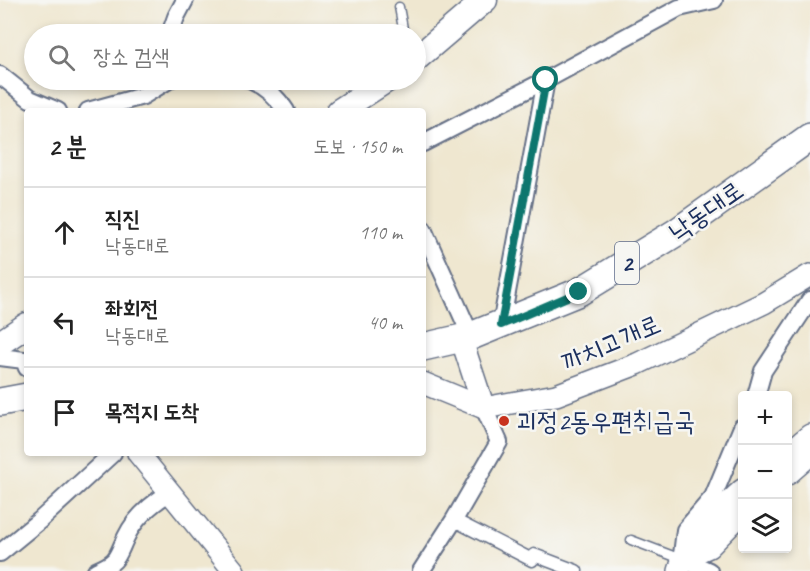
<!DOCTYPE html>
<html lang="ko">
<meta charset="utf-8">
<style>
:root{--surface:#fff;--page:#f2f2f2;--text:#222;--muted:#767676;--line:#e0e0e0}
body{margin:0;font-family:Caveat,"Poor Story",sans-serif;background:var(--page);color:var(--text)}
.controls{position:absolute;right:18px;bottom:18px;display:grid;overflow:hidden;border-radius:6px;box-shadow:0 3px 9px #0003}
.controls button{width:54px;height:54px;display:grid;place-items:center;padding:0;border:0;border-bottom:2px solid var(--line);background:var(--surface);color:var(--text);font:30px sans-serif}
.stop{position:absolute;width:18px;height:18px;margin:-14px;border:4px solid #0f766e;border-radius:50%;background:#fff}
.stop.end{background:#0f766e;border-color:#fff;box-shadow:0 2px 6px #0008}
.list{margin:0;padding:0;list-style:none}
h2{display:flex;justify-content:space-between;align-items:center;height:78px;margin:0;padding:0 24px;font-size:26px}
h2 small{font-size:20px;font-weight:400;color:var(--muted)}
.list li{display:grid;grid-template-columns:39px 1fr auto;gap:18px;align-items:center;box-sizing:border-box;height:90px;padding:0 24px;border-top:2px solid var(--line)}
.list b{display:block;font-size:22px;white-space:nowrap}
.list p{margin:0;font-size:20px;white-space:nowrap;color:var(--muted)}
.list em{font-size:20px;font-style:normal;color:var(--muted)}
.icon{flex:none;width:33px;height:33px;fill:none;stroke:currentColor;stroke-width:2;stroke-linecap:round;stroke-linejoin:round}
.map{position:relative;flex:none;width:810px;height:571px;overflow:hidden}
.search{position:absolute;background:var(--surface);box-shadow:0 3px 9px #0003;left:24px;top:24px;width:402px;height:66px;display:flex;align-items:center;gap:15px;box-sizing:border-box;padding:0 21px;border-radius:33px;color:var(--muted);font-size:22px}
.panel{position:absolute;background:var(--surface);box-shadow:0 3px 9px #0003;left:24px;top:108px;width:402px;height:348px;border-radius:6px}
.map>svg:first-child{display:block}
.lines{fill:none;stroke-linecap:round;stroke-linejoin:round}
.service-casing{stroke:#656f86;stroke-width:11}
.pedestrian-casing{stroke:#656f86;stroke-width:15}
.minor-casing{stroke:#656f86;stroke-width:20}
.tertiary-casing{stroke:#656f86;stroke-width:24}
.secondary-casing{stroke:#656f86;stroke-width:27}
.primary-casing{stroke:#656f86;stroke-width:30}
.service{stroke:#fff;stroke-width:8}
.pedestrian{stroke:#fff;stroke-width:12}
.minor{stroke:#fff;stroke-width:16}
.tertiary{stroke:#fff;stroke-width:21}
.secondary{stroke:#fff;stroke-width:24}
.primary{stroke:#fff;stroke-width:27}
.route{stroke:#0f766e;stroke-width:8}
.poi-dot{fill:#c8321e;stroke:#f6f6f2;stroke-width:2}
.labels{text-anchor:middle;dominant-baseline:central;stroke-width:5;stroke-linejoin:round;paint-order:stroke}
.shield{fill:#f6f6f2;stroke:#5d6b8a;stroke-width:1.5}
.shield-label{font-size:24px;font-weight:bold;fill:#1b2f5e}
.street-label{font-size:26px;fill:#1b2f5e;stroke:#f6f6f2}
.poi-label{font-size:26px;fill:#1b2f5e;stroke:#f6f6f2;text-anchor:start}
</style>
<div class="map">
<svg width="810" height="571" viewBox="0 0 810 571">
<rect width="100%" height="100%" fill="#f6f6f2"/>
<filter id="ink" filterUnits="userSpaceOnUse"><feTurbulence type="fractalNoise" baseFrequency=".0167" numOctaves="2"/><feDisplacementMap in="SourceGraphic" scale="12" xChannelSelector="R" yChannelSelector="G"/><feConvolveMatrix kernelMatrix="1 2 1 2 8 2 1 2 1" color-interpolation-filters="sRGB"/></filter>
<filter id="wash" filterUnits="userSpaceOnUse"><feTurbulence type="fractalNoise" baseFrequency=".008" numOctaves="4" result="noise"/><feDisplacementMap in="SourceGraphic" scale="24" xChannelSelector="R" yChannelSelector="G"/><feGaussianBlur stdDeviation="1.35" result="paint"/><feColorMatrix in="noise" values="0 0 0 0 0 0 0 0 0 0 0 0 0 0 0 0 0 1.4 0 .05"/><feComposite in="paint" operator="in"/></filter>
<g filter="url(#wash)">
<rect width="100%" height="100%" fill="#efe7d0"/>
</g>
<g filter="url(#ink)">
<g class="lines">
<defs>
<g id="service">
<path d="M 399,7 L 404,34"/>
<path d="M 631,540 L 681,559"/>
</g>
<path id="pedestrian" d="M 454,520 L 532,560 L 534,555 L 576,571"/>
<g id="minor">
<path d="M 170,34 L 176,17 L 185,0"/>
<path d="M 0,75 L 30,99 L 58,111"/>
<path d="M 250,80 C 266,87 277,97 286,111"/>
<path d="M 88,111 L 143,96 L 169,80"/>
<path d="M 423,143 L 546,80 L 679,8 L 714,0"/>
<path d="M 423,229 L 471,336"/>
<path d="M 501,325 L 546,80"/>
<path d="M 0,357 L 24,360 L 27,368"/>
<path d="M 756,396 L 763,371 L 810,300"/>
<path d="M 0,553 L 39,521 L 113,453"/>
<path d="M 682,555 L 685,530 L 713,497 L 742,427"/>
<path d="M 682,559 L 709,571"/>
<path d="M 96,571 C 119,561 116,558 126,537 C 135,518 151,504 169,493"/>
<path d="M 421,571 L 454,520 L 499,442 L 484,408"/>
</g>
<g id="tertiary">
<path d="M 461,338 L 484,408"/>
<path d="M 423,383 L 484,408 L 556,395 L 637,364 L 764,303 L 810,275"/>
<path d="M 138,453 L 234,571"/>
<path d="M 788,453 L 810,435"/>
<path d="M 788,474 L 810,455"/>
<path d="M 682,559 L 709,547 L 742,513"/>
<path d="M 679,571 C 687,537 718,513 742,490"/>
</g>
<g id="secondary">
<path d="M 416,59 L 485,0"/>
<path d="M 339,111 L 387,80"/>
<path d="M 0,343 L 27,325"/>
</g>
<g id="primary">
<path d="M 423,347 L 471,336 L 579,292 L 677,232 L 810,137"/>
<path d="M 0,402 L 27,397"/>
</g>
</defs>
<use href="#service" class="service-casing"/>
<use href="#pedestrian" class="pedestrian-casing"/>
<use href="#minor" class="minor-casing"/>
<use href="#tertiary" class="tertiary-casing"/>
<use href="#secondary" class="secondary-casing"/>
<use href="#primary" class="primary-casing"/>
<use href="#service" class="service"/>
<use href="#pedestrian" class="pedestrian"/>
<use href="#minor" class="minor"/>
<use href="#tertiary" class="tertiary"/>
<use href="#secondary" class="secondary"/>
<use href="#primary" class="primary"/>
</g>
</g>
<g class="lines" filter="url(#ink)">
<path class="route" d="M 546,80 L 501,325 L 579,292"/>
</g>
<circle class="poi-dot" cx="504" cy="421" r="6"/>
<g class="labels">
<rect class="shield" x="615" y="242" width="24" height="42" rx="4.5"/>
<g class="shield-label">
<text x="627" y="263">2</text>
</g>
<g class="street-label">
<text transform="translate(706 211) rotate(-35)">낙동대로</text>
<text transform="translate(611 343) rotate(-23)">까치고개로</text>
</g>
<g class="poi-label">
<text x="516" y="421">괴정2동우편취급국</text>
</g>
</g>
</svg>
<div class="controls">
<button>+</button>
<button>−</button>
<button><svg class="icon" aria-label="layers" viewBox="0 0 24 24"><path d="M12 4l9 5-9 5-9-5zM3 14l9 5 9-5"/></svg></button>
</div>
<div class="stop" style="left:546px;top:80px"></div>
<div class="stop end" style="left:579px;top:292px"></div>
<div class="search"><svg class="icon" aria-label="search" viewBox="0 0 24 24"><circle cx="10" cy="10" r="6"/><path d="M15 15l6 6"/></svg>장소 검색</div>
<section class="panel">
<h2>2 분<small>도보 · 150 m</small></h2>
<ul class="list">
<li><svg class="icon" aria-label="ahead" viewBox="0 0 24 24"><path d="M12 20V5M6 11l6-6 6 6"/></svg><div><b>직진</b><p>낙동대로</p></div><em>110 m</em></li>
<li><svg class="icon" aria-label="left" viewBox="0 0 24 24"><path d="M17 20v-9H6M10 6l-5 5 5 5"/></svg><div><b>좌회전</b><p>낙동대로</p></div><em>40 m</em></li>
<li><svg class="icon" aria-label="arrive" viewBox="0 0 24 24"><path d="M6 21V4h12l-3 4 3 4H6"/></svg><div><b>목적지 도착</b></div></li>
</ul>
</section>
</div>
